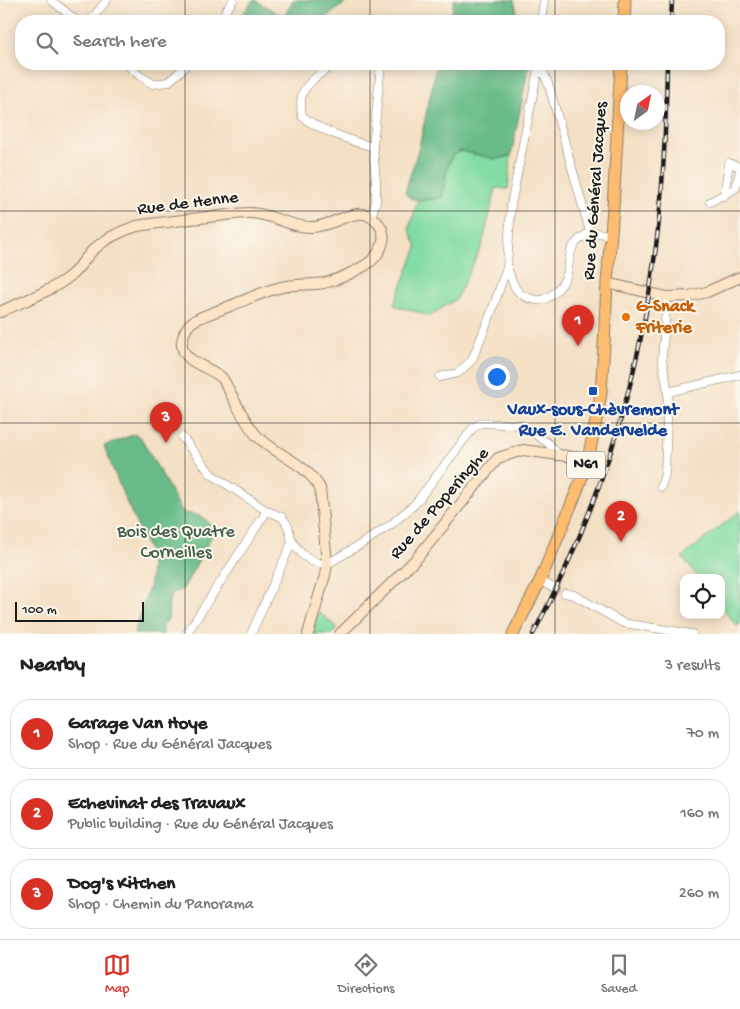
<!DOCTYPE html>
<meta charset="utf-8">
<style>
:root{--surface:#fff;--page:#f2f2f2;--text:#222;--muted:#767676;--line:#e0e0e0;--accent:#d93025}
body{margin:0;font-family:"Gochi Hand",sans-serif;background:var(--page);color:var(--text)}
.controls{position:absolute;right:15px;bottom:15px;display:grid;overflow:hidden;border-radius:10px;box-shadow:0 2px 12px #0003}
.controls button{width:45px;height:45px;display:grid;place-items:center;padding:0;border:0;border-bottom:1px solid var(--line);background:var(--surface);color:var(--text);font:25px sans-serif}
.compass{position:absolute;left:620px;top:85px;width:45px;height:45px;border-radius:50%;background:var(--surface);box-shadow:0 2px 12px #0003;rotate:33deg}
.scale{position:absolute;left:15px;bottom:12px;width:129px;box-sizing:border-box;padding-left:5px;border:2px solid #1c1c1c;border-top:0;font-size:14px;line-height:18px;white-space:nowrap;color:#1c1c1c;-webkit-text-stroke:4px #fbf7ec;paint-order:stroke}
.you{position:absolute;left:496px;top:376px;width:18px;height:18px;margin:-12px;border:4px solid #fff;border-radius:50%;background:#1a73e8;box-shadow:0 0 0 8px #1a73e833}
.badge{display:grid;place-items:center;width:32px;height:32px;border-radius:50%;background:var(--accent);color:#fff;font-size:16px;font-weight:700}
.pin{position:absolute;translate:-50% -41px;filter:drop-shadow(0 1px 2px #0008)}
.pin::after{content:'';position:absolute;top:26px;width:18px;height:15px;background:inherit;clip-path:polygon(0 0,100% 0,50% 100%)}
.list{margin:0;padding:0;list-style:none}
h2{display:flex;justify-content:space-between;align-items:center;height:65px;margin:0;padding:0 20px;font-size:21px}
h2 small{font-size:16px;font-weight:400;color:var(--muted)}
.list li{display:grid;grid-template-columns:32px 1fr auto;gap:15px;align-items:center;box-sizing:border-box;height:70px;margin:0 10px 10px;padding:0 10px;border:1px solid var(--line);border-radius:20px}
.list b{display:block;font-size:19px;white-space:nowrap}
.list p{margin:0;font-size:16px;white-space:nowrap;color:var(--muted)}
.list em{font-size:16px;font-style:normal;color:var(--muted)}
.icon{flex:none;width:28px;height:28px;fill:none;stroke:currentColor;stroke-width:2;stroke-linecap:round;stroke-linejoin:round}
.map{position:relative;flex:none;width:740px;height:634px;overflow:hidden}
.search{position:absolute;background:var(--surface);box-shadow:0 2px 12px #0003;left:15px;right:15px;top:15px;height:55px;display:flex;align-items:center;gap:12px;box-sizing:border-box;padding:0 18px;border-radius:20px;color:var(--muted);font-size:19px}
.sheet{height:305px;background:var(--surface)}
nav{display:flex;justify-content:space-around;align-items:center;box-sizing:border-box;height:70px;border-top:1px solid var(--line);background:var(--surface);font-size:14px;color:var(--muted)}
nav a{display:grid;justify-items:center;gap:2px}
nav .on{color:var(--accent)}
.map>svg:first-child{display:block}
.green{fill:#82dca3;stroke:#4f7c60}
.forest{fill:#69bc89;stroke:#426c52}
.lines{fill:none;stroke-linecap:round;stroke-linejoin:round}
.street-tunnel{stroke:#c9b9a2;stroke-width:8;stroke-dasharray:8 4;stroke-linecap:butt}
.street-casing{stroke:#887e70;stroke-width:9}
.secondary-casing{stroke:#887e70;stroke-width:12}
.primary-casing{stroke:#887e70;stroke-width:13}
.street{stroke:#fff;stroke-width:8}
.secondary{stroke:#fee4c6;stroke-width:10}
.primary{stroke:#fdbc70;stroke-width:11}
.rail-casing{stroke:#1c1c1c;stroke-width:4.5}
.rail{stroke:#fbf7ec;stroke-width:2.5;stroke-dasharray:8;stroke-linecap:butt}
.grid{fill:none;stroke:#1c1c1c;stroke-width:1;stroke-opacity:0.55}
.food-dot{fill:#e8710a;stroke:#fbf7ec;stroke-width:2}
.transit-dot{fill:#1a4fb4;stroke:#fbf7ec;stroke-width:2}
.labels{text-anchor:middle;dominant-baseline:central;stroke-width:4;stroke-linejoin:round;paint-order:stroke}
.shield{fill:#fbf7ec;stroke:#5f5e5a;stroke-width:1}
.shield-label{font-size:16px;font-weight:bold;fill:#1c1c1c}
.street-label{font-size:18px;fill:#1c1c1c;stroke:#fbf7ec}
.food-label{font-size:18px;font-weight:bold;fill:#c56008;stroke:#fbf7ec;text-anchor:start}
.transit-label{font-size:18px;font-weight:bold;fill:#164399;stroke:#fbf7ec}
.park-label{font-size:18px;fill:#405f4b;stroke:#fbf7ec}
</style>
<div class="map">
<svg width="740" height="634" viewBox="0 0 740 634">
<rect width="100%" height="100%" fill="#fbf7ec"/>
<filter id="ink" filterUnits="userSpaceOnUse"><feTurbulence type="fractalNoise" baseFrequency=".02" numOctaves="2"/><feDisplacementMap in="SourceGraphic" scale="10" xChannelSelector="R" yChannelSelector="G"/><feConvolveMatrix kernelMatrix="1 2 1 2 8 2 1 2 1" color-interpolation-filters="sRGB"/></filter>
<filter id="wash" filterUnits="userSpaceOnUse"><feTurbulence type="fractalNoise" baseFrequency=".0096" numOctaves="4" result="noise"/><feDisplacementMap in="SourceGraphic" scale="20" xChannelSelector="R" yChannelSelector="G"/><feGaussianBlur stdDeviation="1.12" result="paint"/><feColorMatrix in="noise" values="0 0 0 0 0 0 0 0 0 0 0 0 0 0 0 0 0 1.4 0 .05"/><feComposite in="paint" operator="in"/></filter>
<g filter="url(#wash)">
<rect width="100%" height="100%" fill="#f4e0c4"/>
<g class="green">
<path d="M 461,151 L 496,159 L 511,156 L 508,189 L 496,188 L 482,245 L 456,299 L 430,316 L 394,305 L 417,247 L 409,229 L 418,200 L 442,197 L 447,169 L 452,156 Z"/>
<path d="M 740,511 L 740,624 L 737,626 L 721,606 L 721,578 L 699,578 L 682,557 Z"/>
<path d="M 318,612 L 338,628 L 332,634 L 312,634 Z"/>
</g>
<g class="forest">
<path d="M 253,0 L 255,0 L 284,17 L 293,0 L 349,0 L 322,21 L 238,21 Z"/>
<path d="M 454,0 L 514,0 L 519,21 L 443,21 L 452,12 Z"/>
<path d="M 436,64 L 529,64 L 511,156 L 496,159 L 461,151 L 452,156 L 447,169 L 442,198 C 430,199 411,205 405,192 L 419,147 L 435,73 Z"/>
<path d="M 135,434 L 141,438 L 183,513 C 199,515 205,516 215,530 L 183,589 L 173,593 L 169,600 L 168,619 L 163,626 L 163,634 L 134,634 L 150,584 L 151,568 L 150,553 L 124,497 L 104,446 Z"/>
</g>
</g>
<g filter="url(#ink)">
<g class="lines">
<path class="street-tunnel" d="M 552,587 L 565,593"/>
<defs>
<g id="street">
<path d="M 51,0 L 77,21"/>
<path d="M 90,21 L 107,0"/>
<path d="M 219,21 L 233,0"/>
<path d="M 541,21 L 544,0"/>
<path d="M 126,64 L 140,76 L 153,84 L 168,82 L 182,70 L 187,64"/>
<path d="M 334,64 C 323,72 306,82 302,95 C 300,102 301,109 302,116 C 316,129 354,142 373,147"/>
<path d="M 540,64 L 549,86 L 590,232"/>
<path d="M 724,196 L 729,163 L 740,167"/>
<path d="M 710,202 L 736,188 L 740,170"/>
<path d="M 371,217 L 376,202 L 376,181 L 373,147 L 381,64"/>
<path d="M 507,267 C 514,285 514,296 536,300 C 549,302 563,286 567,274 C 570,264 568,252 575,244 C 579,239 586,235 590,232 L 611,235"/>
<path d="M 667,297 L 662,359 L 668,392 L 740,375"/>
<path d="M 440,377 L 458,373 L 472,360 L 490,316 L 507,267 L 511,205 L 539,64"/>
<path d="M 182,437 L 211,474 L 267,511 L 282,517 L 288,526 L 292,542 L 302,554 L 311,561 L 319,563 L 327,564 L 363,543 L 393,523 L 415,504 L 473,428 L 481,423 L 521,425 L 548,443 L 559,455"/>
<path d="M 661,487 L 665,474 L 668,392"/>
<path d="M 540,581 L 552,587"/>
<path d="M 565,593 L 574,595 L 623,623 L 692,634"/>
<path d="M 187,633 L 267,511"/>
<path d="M 251,634 L 292,542"/>
</g>
<g id="secondary">
<path d="M 607,283 L 667,297 L 689,296 L 707,292 L 740,277"/>
<path d="M 0,312 C 23,301 50,292 70,276 C 79,269 85,258 93,250 C 106,238 121,231 137,226 C 161,222 185,220 208,217 C 222,216 236,213 250,213 C 271,213 291,228 312,227 C 328,227 350,212 363,214 C 368,214 372,218 376,221 C 391,235 381,255 366,265 C 354,272 338,280 324,283 C 312,285 299,284 287,286 C 267,289 249,299 230,306 C 218,311 203,315 192,322 C 186,327 181,338 182,346 C 185,364 211,367 222,378 C 226,383 228,389 231,394 C 239,409 246,424 257,436 C 278,456 306,463 320,488 L 327,564 L 325,575 L 308,634"/>
<path d="M 340,634 L 417,558 L 498,458 L 523,450 L 588,459"/>
</g>
<g id="primary">
<path d="M 624,21 L 625,0"/>
<path d="M 513,634 L 540,581 L 578,488 L 588,459 L 597,416 L 601,393 L 604,345 L 607,283 L 613,208 L 621,64"/>
</g>
</defs>
<use href="#street" class="street-casing"/>
<use href="#secondary" class="secondary-casing"/>
<use href="#primary" class="primary-casing"/>
<use href="#street" class="street"/>
<use href="#secondary" class="secondary"/>
<use href="#primary" class="primary"/>
<defs>
<g id="rail">
<path d="M 671,21 L 672,0"/>
<path d="M 533,634 C 599,511 641,376 657,238 C 664,180 666,122 667,64"/>
</g>
</defs>
<use href="#rail" class="rail-casing"/>
<use href="#rail" class="rail"/>
</g>
</g>
<path class="grid" d="M 185,0 L 185,21M 370,0 L 370,21M 555,0 L 555,21M 185,64 L 185,634M 370,64 L 370,634M 555,64 L 555,634M 0,211 L 740,211M 0,423 L 740,423"/>
<circle class="food-dot" cx="626" cy="317" r="5"/>
<rect class="transit-dot" x="588" y="386" width="10" height="10" rx="2.5"/>
<g class="labels">
<rect class="shield" x="567" y="451.5" width="38" height="27" rx="4"/>
<g class="shield-label">
<text x="586" y="465">N61</text>
</g>
<g class="street-label">
<text transform="translate(596 191) rotate(-86)">Rue du Général Jacques</text>
<text transform="translate(188 204) rotate(-7)">Rue de Henne</text>
<text transform="translate(440 504) rotate(-49)">Rue de Poperinghe</text>
</g>
<g class="food-label">
<text x="636" y="307">G-Snack<tspan x="636" dy="21">Friterie</tspan></text>
</g>
<g class="transit-label">
<text x="593" y="410">Vaux-sous-Chèvremont<tspan x="593" dy="21">Rue E. Vandervelde</tspan></text>
</g>
<g class="park-label">
<text x="176" y="532">Bois des Quatre<tspan x="176" dy="21">Corneilles</tspan></text>
</g>
</g>
</svg>
<div class="controls">
<button><svg class="icon" aria-label="locate" viewBox="0 0 24 24"><circle cx="12" cy="12" r="6"/><path d="M12 2v4M12 18v4M2 12h4M18 12h4"/></svg></button>
</div>
<svg class="compass" viewBox="-18 -18 36 36"><path d="M0-13l5 13h-10z" fill="#e53935"/><path d="M0 13l5-13h-10z" fill="#767676"/></svg>
<div class="scale">100 m</div>
<div class="you"></div>
<div class="pin badge" style="left:578px;top:346px">1</div>
<div class="pin badge" style="left:621px;top:542px">2</div>
<div class="pin badge" style="left:166px;top:443px">3</div>
<div class="search"><svg class="icon" aria-label="search" viewBox="0 0 24 24"><circle cx="10" cy="10" r="6"/><path d="M15 15l6 6"/></svg>Search here</div>
</div>
<section class="sheet">
<h2>Nearby<small>3 results</small></h2>
<ul class="list">
<li><span class="badge">1</span><div><b>Garage Van Hoye</b><p>Shop · Rue du Général Jacques</p></div><em>70 m</em></li>
<li><span class="badge">2</span><div><b>Echevinat des Travaux</b><p>Public building · Rue du Général Jacques</p></div><em>160 m</em></li>
<li><span class="badge">3</span><div><b>Dog's Kitchen</b><p>Shop · Chemin du Panorama</p></div><em>260 m</em></li>
</ul>
</section>
<nav>
<a class="on"><svg class="icon" aria-label="map" viewBox="0 0 24 24"><path d="M3 6l6-2 6 2 6-2v14l-6 2-6-2-6 2zM9 4v14M15 6v14"/></svg>Map</a>
<a><svg class="icon" aria-label="directions" viewBox="0 0 24 24"><path d="M12 3l9 9-9 9-9-9zM9 14v-3h6M13 9l2 2-2 2"/></svg>Directions</a>
<a><svg class="icon" aria-label="saved" viewBox="0 0 24 24"><path d="M7 4h10v16l-5-4-5 4z"/></svg>Saved</a>
</nav>
